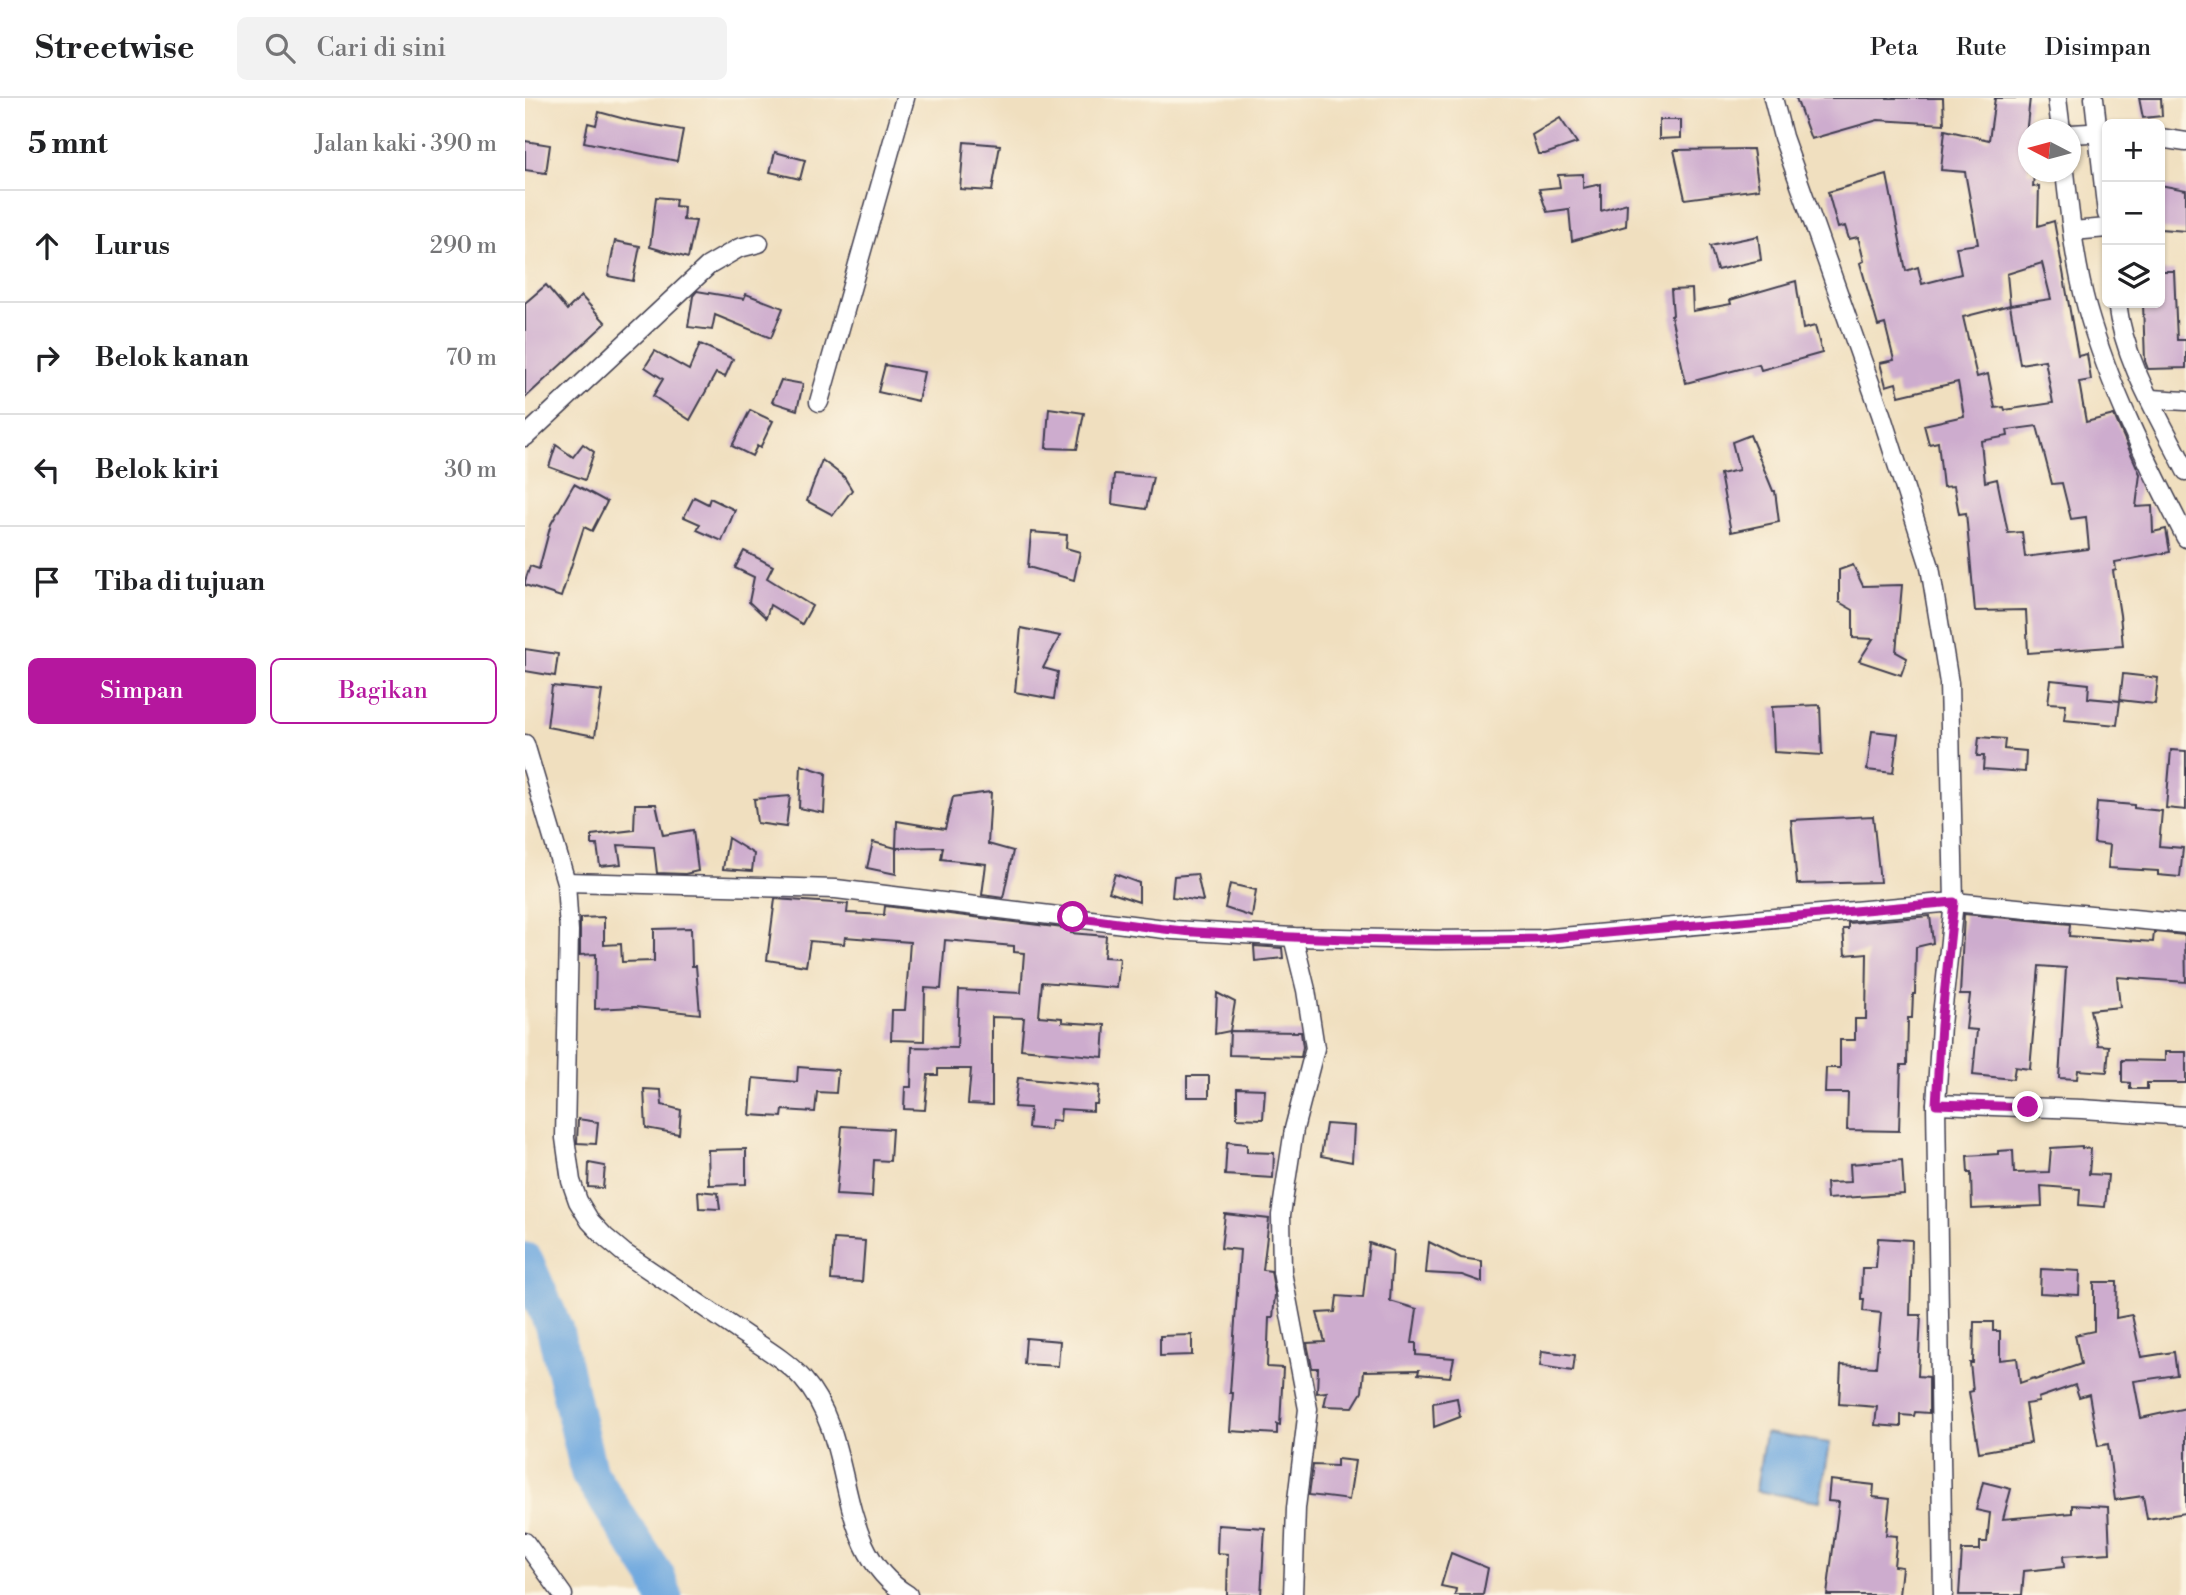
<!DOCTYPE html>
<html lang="id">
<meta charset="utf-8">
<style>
:root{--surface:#fff;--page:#f2f2f2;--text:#202124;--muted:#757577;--line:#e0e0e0;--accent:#b5179e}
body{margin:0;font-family:"Libre Bodoni",serif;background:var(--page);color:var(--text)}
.controls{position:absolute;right:21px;top:21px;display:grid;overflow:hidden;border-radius:10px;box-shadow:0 2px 5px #0004}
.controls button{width:63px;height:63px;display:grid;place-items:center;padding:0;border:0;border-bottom:2px solid var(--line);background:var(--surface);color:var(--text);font:35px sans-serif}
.compass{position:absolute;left:1493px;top:21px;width:63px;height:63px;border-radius:50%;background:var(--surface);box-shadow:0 2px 5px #0004;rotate:276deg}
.stop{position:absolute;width:21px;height:21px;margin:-16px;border:5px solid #b5179e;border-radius:50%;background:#fff}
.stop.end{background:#b5179e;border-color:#fff;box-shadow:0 2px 7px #0008}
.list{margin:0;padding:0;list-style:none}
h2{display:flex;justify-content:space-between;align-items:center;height:91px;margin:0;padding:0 28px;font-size:30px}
h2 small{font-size:23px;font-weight:400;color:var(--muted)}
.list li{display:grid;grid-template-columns:46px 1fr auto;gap:21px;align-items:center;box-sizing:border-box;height:112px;padding:0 28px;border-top:2px solid var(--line)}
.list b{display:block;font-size:26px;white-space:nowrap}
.list em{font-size:23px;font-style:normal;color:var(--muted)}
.actions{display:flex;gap:14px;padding:21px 28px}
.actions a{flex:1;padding:16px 0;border:2px solid var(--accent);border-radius:10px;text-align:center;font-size:24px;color:var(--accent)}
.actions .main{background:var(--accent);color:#fff}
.icon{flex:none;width:38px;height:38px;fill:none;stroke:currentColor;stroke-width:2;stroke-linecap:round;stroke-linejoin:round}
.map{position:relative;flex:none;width:1661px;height:1497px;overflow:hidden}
header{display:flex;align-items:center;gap:42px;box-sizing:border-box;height:98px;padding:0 35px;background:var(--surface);border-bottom:2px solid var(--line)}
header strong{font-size:33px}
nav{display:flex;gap:38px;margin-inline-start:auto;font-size:24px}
.search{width:490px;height:63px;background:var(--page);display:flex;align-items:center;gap:18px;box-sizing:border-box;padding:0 24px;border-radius:10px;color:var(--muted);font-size:26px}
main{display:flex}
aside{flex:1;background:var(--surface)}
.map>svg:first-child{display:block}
.water{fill:#6fa9df;stroke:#48668d;stroke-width:2}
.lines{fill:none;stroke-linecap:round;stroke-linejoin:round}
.river{stroke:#6fa9df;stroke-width:37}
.building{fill:#cdacce;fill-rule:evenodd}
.minor-casing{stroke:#413e4f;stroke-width:21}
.minor{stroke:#fff;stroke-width:18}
.route{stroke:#b5179e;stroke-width:9}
</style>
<header>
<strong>Streetwise</strong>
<div class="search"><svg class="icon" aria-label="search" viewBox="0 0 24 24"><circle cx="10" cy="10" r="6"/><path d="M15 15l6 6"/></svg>Cari di sini</div>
<nav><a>Peta</a><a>Rute</a><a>Disimpan</a></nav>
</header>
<main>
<aside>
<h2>5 mnt<small>Jalan kaki · 390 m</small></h2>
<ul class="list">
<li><svg class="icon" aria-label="ahead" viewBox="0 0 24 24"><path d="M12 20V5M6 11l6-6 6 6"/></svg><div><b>Lurus</b></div><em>290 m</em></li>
<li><svg class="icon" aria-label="right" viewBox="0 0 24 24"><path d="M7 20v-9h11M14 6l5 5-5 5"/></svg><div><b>Belok kanan</b></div><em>70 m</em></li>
<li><svg class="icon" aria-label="left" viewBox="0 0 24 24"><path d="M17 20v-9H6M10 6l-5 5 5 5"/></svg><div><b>Belok kiri</b></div><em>30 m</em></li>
<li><svg class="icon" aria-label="arrive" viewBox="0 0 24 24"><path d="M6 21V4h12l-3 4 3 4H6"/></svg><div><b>Tiba di tujuan</b></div></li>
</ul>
<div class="actions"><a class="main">Simpan</a><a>Bagikan</a></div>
</aside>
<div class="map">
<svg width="1661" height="1497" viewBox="0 0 1661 1497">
<rect width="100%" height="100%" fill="#fcf5e5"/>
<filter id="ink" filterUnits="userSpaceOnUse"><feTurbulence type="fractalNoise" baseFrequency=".0143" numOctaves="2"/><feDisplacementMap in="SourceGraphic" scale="14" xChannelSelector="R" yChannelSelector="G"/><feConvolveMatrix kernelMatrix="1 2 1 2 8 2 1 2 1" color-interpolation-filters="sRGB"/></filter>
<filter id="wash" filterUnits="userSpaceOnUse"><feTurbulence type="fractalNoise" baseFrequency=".00686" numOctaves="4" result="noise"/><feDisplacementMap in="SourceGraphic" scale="28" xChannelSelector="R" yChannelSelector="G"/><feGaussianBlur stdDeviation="1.57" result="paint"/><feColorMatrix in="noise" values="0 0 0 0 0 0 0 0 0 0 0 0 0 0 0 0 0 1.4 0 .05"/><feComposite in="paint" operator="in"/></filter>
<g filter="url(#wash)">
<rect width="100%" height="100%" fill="#f0dfbf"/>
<path class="water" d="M 1240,1335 L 1305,1345 L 1295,1403 L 1231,1393 Z"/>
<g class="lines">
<path class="river" d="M 0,1163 L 30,1232 L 64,1375 L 132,1479 L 139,1497"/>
</g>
<g id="blocks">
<g class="building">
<path d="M 1271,0 L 1418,0 L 1419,26 L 1353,22 L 1286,41 Z"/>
<path d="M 1470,0 L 1505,0 L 1500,46 L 1503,47 L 1503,74 L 1509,74 L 1508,89 L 1514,88 L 1513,128 L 1529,123 L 1553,258 L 1562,256 L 1566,282 L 1554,284 L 1561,324 L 1589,317 L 1615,376 L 1611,409 L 1627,408 L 1628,434 L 1641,431 L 1645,454 L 1590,464 L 1591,472 L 1588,473 L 1595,517 L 1598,548 L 1503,555 L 1501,512 L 1450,513 L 1441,415 L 1434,416 L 1429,388 L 1418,389 L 1413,344 L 1404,346 L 1399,327 L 1439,318 L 1433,284 L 1374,298 L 1371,285 L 1361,288 L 1355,265 L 1369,262 L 1360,226 L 1353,228 L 1335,165 L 1339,163 L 1333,139 L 1324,141 L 1320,128 L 1313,130 L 1303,94 L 1362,77 L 1381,173 L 1393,169 L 1397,186 L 1436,176 L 1431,149 L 1453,146 L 1440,74 L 1416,72 L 1420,32 L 1464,42 ZM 1517,165 L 1526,201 L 1485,207 L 1482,176 ZM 1485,207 L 1495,266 L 1520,262 L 1528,305 L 1480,312 L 1479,309 L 1470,310 L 1463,276 L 1452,279 L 1438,219 ZM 1512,328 L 1527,386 L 1537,385 L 1546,421 L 1561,419 L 1564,451 L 1500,459 L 1497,434 L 1483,435 L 1472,381 L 1460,384 L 1456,343 L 1483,338 L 1482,332 Z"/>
<path d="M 1614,0 L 1636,0 L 1637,18 L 1618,20 Z"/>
<path d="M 74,14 L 107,23 L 158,32 L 152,63 L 59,44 L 63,25 L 71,27 Z"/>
<path d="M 1035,20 L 1052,45 L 1020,56 L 1013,56 L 1007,37 Z"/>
<path d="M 1134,22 L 1156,22 L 1156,40 L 1134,41 Z"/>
<path d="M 0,43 L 25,47 L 21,75 L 0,72 Z"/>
<path d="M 439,44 L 475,47 L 467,93 L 435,91 Z"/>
<path d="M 1228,51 L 1234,91 L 1160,101 L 1149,52 Z"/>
<path d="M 250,54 L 280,62 L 275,81 L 245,74 Z"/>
<path d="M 1058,76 L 1058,90 L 1076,86 L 1076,113 L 1102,105 L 1101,128 L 1047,143 L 1044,111 L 1022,114 L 1014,91 L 1035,89 L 1033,77 Z"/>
<path d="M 1635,87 L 1661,92 L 1661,133 L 1635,131 Z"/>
<path d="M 131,99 L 151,101 L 150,108 L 159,109 L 158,122 L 171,123 L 163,160 L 125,149 Z"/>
<path d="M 1233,138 L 1236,162 L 1192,172 L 1185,148 Z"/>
<path d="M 90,143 L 115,148 L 108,183 L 83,178 Z"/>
<path d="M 1635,173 L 1649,173 L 1652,242 L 1661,242 L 1661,270 L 1623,271 L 1620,263 L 1618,205 L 1635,205 Z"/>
<path d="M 1271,183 L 1278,231 L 1290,228 L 1297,255 L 1236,272 L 1234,266 L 1161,285 L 1146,218 L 1148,217 L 1146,192 L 1167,191 L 1168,213 L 1206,206 L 1205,202 Z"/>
<path d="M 21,187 L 42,212 L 56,198 L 81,225 L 0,300 L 0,205 Z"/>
<path d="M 172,193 L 219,201 L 221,196 L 258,210 L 246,240 L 190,217 L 187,232 L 163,229 L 168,198 Z"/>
<path d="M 175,246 L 208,261 L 200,279 L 191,275 L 165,322 L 128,298 L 138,281 L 120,269 L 130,253 L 164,272 Z"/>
<path d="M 360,267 L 399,274 L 393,303 L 353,294 Z"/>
<path d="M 256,282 L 278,286 L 272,312 L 247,304 Z"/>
<path d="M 524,310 L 559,315 L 552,351 L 521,350 Z"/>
<path d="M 225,312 L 248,323 L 235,350 L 232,348 L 227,358 L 207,348 Z"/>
<path d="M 1225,337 L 1248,393 L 1250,393 L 1254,424 L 1206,434 L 1195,376 L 1214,372 L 1207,344 Z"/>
<path d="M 58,346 L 69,354 L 60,382 L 24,369 L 31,347 L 48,359 Z"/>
<path d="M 297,362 L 319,379 L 327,392 L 308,417 L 282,403 Z"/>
<path d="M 589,376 L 628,379 L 621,411 L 587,406 Z"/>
<path d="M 49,386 L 82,404 L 67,433 L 59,429 L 36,499 L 0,487 L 0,483 L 5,468 L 14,471 L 26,426 Z"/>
<path d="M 169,399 L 183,406 L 185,400 L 210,412 L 197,443 L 172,432 L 175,426 L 159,419 Z"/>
<path d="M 506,434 L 542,437 L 541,450 L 555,454 L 549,482 L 503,469 Z"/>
<path d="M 219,453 L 248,468 L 242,480 L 287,508 L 277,526 L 245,507 L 241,520 L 224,504 L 229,479 L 210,470 Z"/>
<path d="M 1328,467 L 1338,488 L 1377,487 L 1371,554 L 1382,560 L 1376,577 L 1334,563 L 1348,541 L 1328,540 L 1328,512 L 1314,504 L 1314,472 Z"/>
<path d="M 496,530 L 535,538 L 518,570 L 533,574 L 529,601 L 490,594 Z"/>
<path d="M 0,551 L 33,556 L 30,578 L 0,573 Z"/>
<path d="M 1598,576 L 1633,580 L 1630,606 L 1595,602 Z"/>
<path d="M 1526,582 L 1564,586 L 1563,600 L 1595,603 L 1592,627 L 1539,622 L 1541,606 L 1523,605 Z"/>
<path d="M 27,588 L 77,593 L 70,638 L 22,629 Z"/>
<path d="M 1295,607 L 1297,657 L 1249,654 L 1247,609 Z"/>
<path d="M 1347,633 L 1373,636 L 1368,675 L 1342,672 Z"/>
<path d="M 1454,639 L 1480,641 L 1479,651 L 1501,653 L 1500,674 L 1458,671 L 1459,658 L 1452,658 Z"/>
<path d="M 1646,652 L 1661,653 L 1661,712 L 1641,710 Z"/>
<path d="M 276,667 L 301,675 L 299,715 L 274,710 Z"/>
<path d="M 466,694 L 463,746 L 488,753 L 478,800 L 457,797 L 461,766 L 416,761 L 418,749 L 371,750 L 372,723 L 420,731 L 428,699 Z"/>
<path d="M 265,698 L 261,729 L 232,725 L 229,701 Z"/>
<path d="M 1572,704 L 1609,707 L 1609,710 L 1637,713 L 1634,748 L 1658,750 L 1655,779 L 1633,777 L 1633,773 L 1583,770 L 1585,747 L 1569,745 Z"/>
<path d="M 110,706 L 131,706 L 138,737 L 168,732 L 173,773 L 160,776 L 132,775 L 129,749 L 93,747 L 96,766 L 75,768 L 72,747 L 67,747 L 67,737 L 109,732 Z"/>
<path d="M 1348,718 L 1355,784 L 1272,786 L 1266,722 Z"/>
<path d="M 203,740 L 229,756 L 227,773 L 198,771 Z"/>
<path d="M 348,744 L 371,750 L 371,776 L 342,770 Z"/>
<path d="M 590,776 L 614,785 L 614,804 L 584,794 Z"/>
<path d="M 672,776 L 678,803 L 647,799 L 649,778 Z"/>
<path d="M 705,786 L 731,792 L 727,819 L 700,810 Z"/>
<path d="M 250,801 L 323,806 L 322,815 L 359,817 L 360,808 L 546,831 L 546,835 L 581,838 L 579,859 L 595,860 L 592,890 L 517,884 L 514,918 L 537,920 L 537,924 L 580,927 L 578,959 L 496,951 L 499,920 L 467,919 L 467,1007 L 443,1006 L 446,971 L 413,971 L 413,977 L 403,977 L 400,1012 L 379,1011 L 380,989 L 386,989 L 387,949 L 432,950 L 434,892 L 496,895 L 499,855 L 489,854 L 489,848 L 420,842 L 416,891 L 400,890 L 399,943 L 366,942 L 367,912 L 380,912 L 385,844 L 320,839 L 319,846 L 285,843 L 281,868 L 242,862 Z"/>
<path d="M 1439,816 L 1545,826 L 1544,838 L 1628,844 L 1629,834 L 1660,837 L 1661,884 L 1592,879 L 1595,909 L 1565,912 L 1573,947 L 1584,948 L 1582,974 L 1553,972 L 1552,981 L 1534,980 L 1541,870 L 1514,868 L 1505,971 L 1490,969 L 1488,981 L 1448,977 L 1452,932 L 1441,931 L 1445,897 L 1435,897 Z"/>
<path d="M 1405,818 L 1408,845 L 1391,849 L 1390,896 L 1388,896 L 1387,920 L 1383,920 L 1382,967 L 1376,967 L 1374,1033 L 1322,1032 L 1323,995 L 1300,995 L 1301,970 L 1315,970 L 1315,942 L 1330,942 L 1330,921 L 1341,921 L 1342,855 L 1320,857 L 1318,831 L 1323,831 L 1323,825 Z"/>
<path d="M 79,819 L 79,847 L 96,846 L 97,864 L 129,863 L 129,831 L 166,830 L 167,868 L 171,868 L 175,916 L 110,909 L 70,911 L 71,856 L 55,857 L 55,820 Z"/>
<path d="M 729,848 L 757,850 L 758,860 L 730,863 Z"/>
<path d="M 692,895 L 710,904 L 705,933 L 690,936 Z"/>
<path d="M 705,933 L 776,934 L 778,949 L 776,959 L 704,957 Z"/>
<path d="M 1640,954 L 1661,954 L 1661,985 L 1622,985 L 1622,991 L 1605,991 L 1605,985 L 1597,984 L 1597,962 L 1640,963 Z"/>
<path d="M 273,969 L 313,972 L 311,995 L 292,994 L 290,1014 L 258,1012 L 257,1019 L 225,1017 L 228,980 L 272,984 Z"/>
<rect x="662" y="978" width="22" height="21"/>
<path d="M 493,980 L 574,988 L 572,1006 L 568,1006 L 568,1013 L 536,1011 L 535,1023 L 526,1022 L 525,1032 L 503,1030 L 505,1010 L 489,1009 Z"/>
<path d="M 712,990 L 740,991 L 738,1021 L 712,1020 Z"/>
<path d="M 119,991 L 136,992 L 137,1007 L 156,1012 L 154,1036 L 121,1030 Z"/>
<path d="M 53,1021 L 73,1024 L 71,1046 L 52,1045 Z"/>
<path d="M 801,1026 L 829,1028 L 827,1064 L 796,1058 Z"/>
<path d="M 317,1028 L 367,1031 L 365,1063 L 349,1062 L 347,1099 L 311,1097 Z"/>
<path d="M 702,1044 L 722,1046 L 722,1054 L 749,1055 L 748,1080 L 700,1077 Z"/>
<path d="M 1557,1048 L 1557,1050 L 1566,1051 L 1564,1076 L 1583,1077 L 1580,1109 L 1554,1107 L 1555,1091 L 1516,1088 L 1517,1108 L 1447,1111 L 1446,1075 L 1443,1075 L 1442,1058 L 1473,1056 L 1473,1053 L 1488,1052 L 1489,1075 L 1524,1074 L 1526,1050 Z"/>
<path d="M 221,1051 L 221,1086 L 184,1087 L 183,1052 Z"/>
<path d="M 1377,1062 L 1379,1096 L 1302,1101 L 1301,1085 L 1326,1084 L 1325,1066 Z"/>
<path d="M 64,1065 L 80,1068 L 78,1090 L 63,1089 Z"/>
<path d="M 173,1093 L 193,1095 L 195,1111 L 174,1110 Z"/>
<path d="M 700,1116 L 744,1121 L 738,1172 L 746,1173 L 750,1196 L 748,1220 L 744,1220 L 742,1269 L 758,1270 L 755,1327 L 752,1326 L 752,1336 L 705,1333 L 708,1295 L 705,1295 L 715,1152 L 696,1150 Z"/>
<path d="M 1353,1140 L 1387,1142 L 1385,1217 L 1396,1217 L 1393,1278 L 1404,1279 L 1404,1315 L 1390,1314 L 1389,1318 L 1376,1317 L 1376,1329 L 1350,1327 L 1352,1309 L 1314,1306 L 1316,1267 L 1351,1269 L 1356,1215 L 1338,1213 L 1339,1201 L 1336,1201 L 1337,1170 L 1351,1170 Z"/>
<path d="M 309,1141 L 340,1143 L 337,1184 L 306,1182 Z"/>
<path d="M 904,1144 L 936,1160 L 957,1163 L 957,1184 L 937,1177 L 901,1175 Z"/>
<path d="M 844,1145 L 868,1153 L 865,1203 L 892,1211 L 887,1245 L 891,1245 L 891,1257 L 929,1260 L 925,1279 L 893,1276 L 894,1272 L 839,1273 L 837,1294 L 828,1309 L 799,1308 L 802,1294 L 792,1295 L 793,1270 L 787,1270 L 782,1245 L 800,1244 L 792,1215 L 810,1214 L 812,1198 L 838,1200 Z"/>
<path d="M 1516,1171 L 1555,1173 L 1554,1197 L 1515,1195 Z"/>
<path d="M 1569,1184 L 1592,1184 L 1591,1220 L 1607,1217 L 1616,1259 L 1649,1254 L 1652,1277 L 1609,1283 L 1616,1320 L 1661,1310 L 1661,1415 L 1622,1421 L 1618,1398 L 1590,1402 L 1583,1346 L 1573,1348 L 1564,1296 L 1554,1299 L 1550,1287 L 1513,1300 L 1514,1304 L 1500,1306 L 1506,1345 L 1454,1354 L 1444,1294 L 1448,1293 L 1445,1265 L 1448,1265 L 1449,1224 L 1468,1224 L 1468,1233 L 1475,1233 L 1475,1262 L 1492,1260 L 1495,1285 L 1509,1280 L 1510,1282 L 1556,1266 L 1550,1237 L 1569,1233 Z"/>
<path d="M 667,1237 L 667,1257 L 635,1258 L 635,1238 Z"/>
<path d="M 501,1240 L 535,1243 L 533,1268 L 499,1266 Z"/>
<path d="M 1017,1253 L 1050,1257 L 1048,1273 L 1015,1268 Z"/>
<path d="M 932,1300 L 935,1319 L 909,1329 L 908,1305 Z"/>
<path d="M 812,1361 L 830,1363 L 824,1402 L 784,1397 L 788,1367 L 812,1368 Z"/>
<path d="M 1305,1382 L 1349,1387 L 1348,1399 L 1365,1401 L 1361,1437 L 1372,1438 L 1369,1468 L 1377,1469 L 1374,1497 L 1302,1497 L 1314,1404 L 1303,1403 Z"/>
<path d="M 1458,1384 L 1486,1391 L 1478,1421 L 1547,1415 L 1547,1407 L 1583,1409 L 1585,1455 L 1538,1458 L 1539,1469 L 1499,1473 L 1497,1497 L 1434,1497 L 1437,1452 L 1455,1452 L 1455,1444 L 1462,1444 L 1465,1415 L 1451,1412 Z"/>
<path d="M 693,1427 L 740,1430 L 736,1497 L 702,1497 L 703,1456 L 692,1455 Z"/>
<path d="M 926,1455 L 963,1470 L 958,1497 L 930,1497 L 931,1491 L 916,1488 Z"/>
</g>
</g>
</g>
<g filter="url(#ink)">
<use href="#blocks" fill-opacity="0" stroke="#413e4f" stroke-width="2"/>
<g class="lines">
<defs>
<g id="minor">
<path d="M 1248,0 L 1258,39 L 1356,316 L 1405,469 L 1424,585 L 1429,804 L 1416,927 L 1411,1006 L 1418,1497"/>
<path d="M 1532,0 L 1536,32"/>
<path d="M 1569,0 L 1582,116"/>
<path d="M 1546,36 L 1582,34"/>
<path d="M 1635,40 L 1661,44"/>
<path d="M 1540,74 C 1545,118 1550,167 1562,210 C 1585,291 1623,366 1661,440"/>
<path d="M 1548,133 L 1582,130"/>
<path d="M 1592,205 C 1599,264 1635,320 1661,373"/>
<path d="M 1626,301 L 1661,303"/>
<path d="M 294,304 L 380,0"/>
<path d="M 0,339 L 183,168 L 214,150 L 234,145"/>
<path d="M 0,646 L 41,784 L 44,833 L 40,1040 L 46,1083 L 53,1103 L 65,1123 L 80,1139 L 99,1155 C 138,1181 176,1207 214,1233 C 236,1248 261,1262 278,1281 C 334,1344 306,1451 383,1497"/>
<path d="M 41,784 L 311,791 L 648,832 L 768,839 L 911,842 L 1015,841 L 1429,804 L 1661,826"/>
<path d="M 1411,1006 L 1557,1011 L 1661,1018"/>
<path d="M 0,1444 L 38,1497"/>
<path d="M 768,1497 L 771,1410 L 783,1311 L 757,1174 L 756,1117 L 769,1031 L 790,950 L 781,892 L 768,839"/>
</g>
</defs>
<use href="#minor" class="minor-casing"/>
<use href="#minor" class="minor"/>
</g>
</g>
<g class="lines" filter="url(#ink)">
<path class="route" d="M 548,819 C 588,824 629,831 669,834 C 784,841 900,844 1015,841 L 1429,804 L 1416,927 L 1411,1006 L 1503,1009"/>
</g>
</svg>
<div class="controls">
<button>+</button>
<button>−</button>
<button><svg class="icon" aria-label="layers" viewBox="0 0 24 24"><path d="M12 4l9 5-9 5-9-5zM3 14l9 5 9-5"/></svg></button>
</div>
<svg class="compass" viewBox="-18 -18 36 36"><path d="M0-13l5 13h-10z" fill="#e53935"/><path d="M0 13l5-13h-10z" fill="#757577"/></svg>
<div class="stop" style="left:548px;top:819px"></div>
<div class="stop end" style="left:1503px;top:1009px"></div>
</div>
</main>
